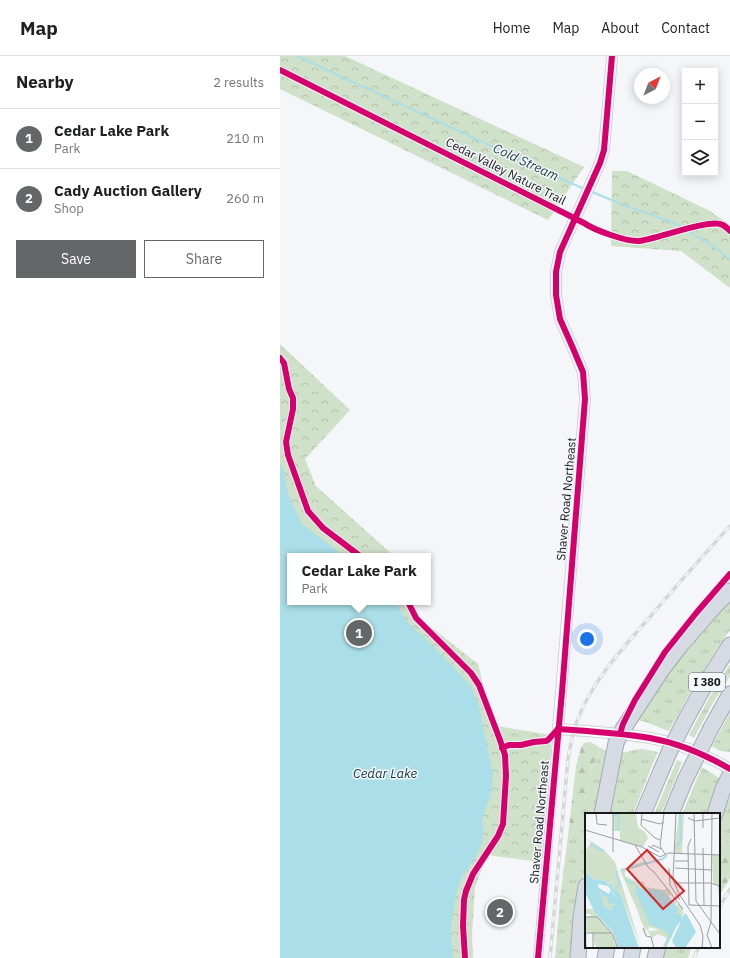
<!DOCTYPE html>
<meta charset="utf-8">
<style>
:root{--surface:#fff;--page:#f2f2f2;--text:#202124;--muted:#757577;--line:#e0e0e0;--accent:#646668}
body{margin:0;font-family:"IBM Plex Sans",sans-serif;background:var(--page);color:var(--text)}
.controls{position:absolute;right:12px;top:12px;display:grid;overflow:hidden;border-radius:0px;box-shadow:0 2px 10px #0003}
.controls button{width:36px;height:36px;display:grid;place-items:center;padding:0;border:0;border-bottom:1px solid var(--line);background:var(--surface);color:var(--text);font:20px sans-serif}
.compass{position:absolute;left:354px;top:12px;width:36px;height:36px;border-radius:50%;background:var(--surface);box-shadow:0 2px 10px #0003;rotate:42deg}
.you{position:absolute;left:307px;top:583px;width:14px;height:14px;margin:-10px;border:3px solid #fff;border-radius:50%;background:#1a73e8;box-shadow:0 0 0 6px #1a73e833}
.badge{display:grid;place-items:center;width:26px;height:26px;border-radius:50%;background:var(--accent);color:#fff;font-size:13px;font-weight:700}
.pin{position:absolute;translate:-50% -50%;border:2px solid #fff;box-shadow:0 1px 4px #0006}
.popup{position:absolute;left:7px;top:497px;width:144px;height:52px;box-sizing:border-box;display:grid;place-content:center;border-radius:0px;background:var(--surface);filter:drop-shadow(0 1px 3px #0005);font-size:13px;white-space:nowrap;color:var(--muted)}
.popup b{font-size:15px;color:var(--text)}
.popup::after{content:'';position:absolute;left:50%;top:100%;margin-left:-8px;border:8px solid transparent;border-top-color:var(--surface)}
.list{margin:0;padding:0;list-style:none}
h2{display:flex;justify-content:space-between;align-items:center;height:52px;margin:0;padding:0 16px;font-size:17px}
h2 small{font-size:13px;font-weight:400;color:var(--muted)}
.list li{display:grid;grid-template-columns:26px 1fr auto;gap:12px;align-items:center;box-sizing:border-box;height:60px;padding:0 16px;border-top:1px solid var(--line)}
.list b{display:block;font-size:15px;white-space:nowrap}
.list p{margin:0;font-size:13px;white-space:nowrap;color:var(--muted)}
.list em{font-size:13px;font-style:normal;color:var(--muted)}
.actions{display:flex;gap:8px;padding:12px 16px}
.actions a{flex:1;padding:9px 0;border:1px solid var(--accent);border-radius:0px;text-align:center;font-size:14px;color:var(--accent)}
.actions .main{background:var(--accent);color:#fff}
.icon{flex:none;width:22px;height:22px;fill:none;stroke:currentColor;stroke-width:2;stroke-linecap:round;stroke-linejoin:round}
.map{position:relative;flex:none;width:450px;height:902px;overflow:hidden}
header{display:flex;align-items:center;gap:24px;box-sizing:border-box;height:56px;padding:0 20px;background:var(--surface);border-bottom:1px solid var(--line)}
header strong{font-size:19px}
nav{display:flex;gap:22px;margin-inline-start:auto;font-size:14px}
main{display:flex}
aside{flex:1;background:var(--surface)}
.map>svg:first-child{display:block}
.grass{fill:url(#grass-tufts)}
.forest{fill:url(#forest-firs)}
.park{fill:url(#park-crowns)}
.water{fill:#aadee8}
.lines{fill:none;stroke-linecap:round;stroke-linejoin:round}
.stream{stroke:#aadee8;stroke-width:2}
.minor-casing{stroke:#d1d2d5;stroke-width:10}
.tertiary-casing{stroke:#d1d2d5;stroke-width:12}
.motorway-casing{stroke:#a5aab3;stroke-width:17}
.minor{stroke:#fdfefe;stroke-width:8}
.tertiary{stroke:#fdfefe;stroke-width:10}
.motorway{stroke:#d6dbe3;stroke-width:15}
.rail-casing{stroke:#d5d6d6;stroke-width:3.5}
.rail{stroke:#f3f6fa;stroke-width:2;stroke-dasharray:6;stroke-linecap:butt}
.motorway-bridge-casing{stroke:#a5aab3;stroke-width:17;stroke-linecap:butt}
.motorway-bridge{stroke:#d6dbe3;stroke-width:15}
.cycleway-casing{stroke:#f3f6fa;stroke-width:8}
.cycleway{stroke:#d6006c;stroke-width:6}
.labels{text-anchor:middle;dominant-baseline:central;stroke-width:3;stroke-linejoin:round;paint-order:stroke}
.shield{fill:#f3f6fa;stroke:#595b5d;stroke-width:1}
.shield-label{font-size:11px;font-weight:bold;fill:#17181a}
.street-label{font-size:12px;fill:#17181a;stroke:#f3f6fa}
.water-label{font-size:13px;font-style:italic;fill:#173a40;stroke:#f3f6fa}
.inset-river{fill:none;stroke:#aadee8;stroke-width:2}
.inset-road{fill:none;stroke:#9c9da0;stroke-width:1}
.view{fill:#d62828;fill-opacity:0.15;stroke:#d62828;stroke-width:2}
.inset-edge{fill:none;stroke:#17181a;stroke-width:2}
</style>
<header>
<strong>Map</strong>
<nav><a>Home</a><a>Map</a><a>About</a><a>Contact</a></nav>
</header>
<main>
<aside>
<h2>Nearby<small>2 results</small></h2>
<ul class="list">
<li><span class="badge">1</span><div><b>Cedar Lake Park</b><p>Park</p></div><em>210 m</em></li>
<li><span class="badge">2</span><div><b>Cady Auction Gallery</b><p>Shop</p></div><em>260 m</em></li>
</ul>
<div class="actions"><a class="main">Save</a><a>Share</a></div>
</aside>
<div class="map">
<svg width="450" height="902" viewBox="0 0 450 902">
<defs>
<pattern id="grass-tufts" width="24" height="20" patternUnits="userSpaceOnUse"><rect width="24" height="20" fill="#d0e1c9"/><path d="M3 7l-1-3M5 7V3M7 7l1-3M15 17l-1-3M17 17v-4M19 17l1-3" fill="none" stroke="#b2c0ac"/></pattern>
<pattern id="forest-firs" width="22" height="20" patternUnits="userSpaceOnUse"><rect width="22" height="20" fill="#d0e1c9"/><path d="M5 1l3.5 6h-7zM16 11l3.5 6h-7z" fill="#b2c0ac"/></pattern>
<pattern id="park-crowns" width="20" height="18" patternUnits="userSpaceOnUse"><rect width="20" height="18" fill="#d0e1c9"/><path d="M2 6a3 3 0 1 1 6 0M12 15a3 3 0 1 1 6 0" fill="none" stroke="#b2c0ac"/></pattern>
</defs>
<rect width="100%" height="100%" fill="#f4f6f9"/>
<g class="grass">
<path d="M 450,541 L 450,574 L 437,593 L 411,635 L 389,675 C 377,671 367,665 355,664 L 371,636 Z"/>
<path d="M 450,608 L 450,620 L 434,645 L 414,682 L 409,679 L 429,642 Z"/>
<path d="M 450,657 L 450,696 L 440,695 L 432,690 Z"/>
<path d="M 319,691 L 325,694 L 329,695 L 317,758 L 306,758 L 306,808 L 301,832 L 294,902 L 275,902 L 280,842 L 288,780 L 291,781 L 298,759 L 308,735 L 311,714 L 319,698 L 320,693 Z"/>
<path d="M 360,693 L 363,693 L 378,696 L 371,712 L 353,758 L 326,758 L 340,696 L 346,696 Z"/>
<path d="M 397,704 L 402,706 L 381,758 L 374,758 Z"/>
<path d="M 422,711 L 444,725 L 434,743 L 428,758 L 402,758 Z"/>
<path d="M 450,742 L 450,783 L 446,787 L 439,789 L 439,765 L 446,747 Z"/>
<path d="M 384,891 L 412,891 L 408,902 L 381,902 Z"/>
</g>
<g class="forest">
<path d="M 309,686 C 313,687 317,689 320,693 L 320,695 L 311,714 L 308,735 L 298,759 L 291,781 L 288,780 L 296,710 L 301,692 L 304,687 Z"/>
<path d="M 450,783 L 450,822 L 439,840 L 439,789 L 446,787 Z"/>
</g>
<g class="park">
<path d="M 0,0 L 65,0 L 304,111 L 268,164 L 0,33 Z"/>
<path d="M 332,115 L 347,115 L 430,155 L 450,169 L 450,232 L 401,195 L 331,190 Z"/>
<path d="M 0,288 L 70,354 L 25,403 L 36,430 L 114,500 L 10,500 L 10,546 L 119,546 L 198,608 L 206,640 L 216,670 L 272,679 L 261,806 L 207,799 L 195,831 L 192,878 L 193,902 L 0,902 Z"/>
</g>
<path class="water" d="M 0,407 L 4,415 L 8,438 L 22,468 L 64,500 L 10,500 L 10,546 L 116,546 L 124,561 L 130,569 L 152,589 L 179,617 L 191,631 L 199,650 L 213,717 L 212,730 L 210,741 L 204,757 L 202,765 L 204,775 L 202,786 L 198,797 L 182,821 L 176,839 L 172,863 L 171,876 L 173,902 L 0,902 Z"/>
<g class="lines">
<g class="stream">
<path d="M 17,0 L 304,133"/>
<path d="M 310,135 L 341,148 L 399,169 L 436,192 L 450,204"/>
</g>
<defs>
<path id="minor" d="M 258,902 L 278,673"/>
<path id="tertiary" d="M 332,0 L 324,94 L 320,107 L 280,196 L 276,216 L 276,239 L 280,263 L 292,290 L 303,316 L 305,343 L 278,673 C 309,675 340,677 370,682 C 398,687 426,699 450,713"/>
<g id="motorway">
<path d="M 406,663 L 426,627 L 450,589"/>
<path d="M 431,672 L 450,638"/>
<path d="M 322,758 L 336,687 L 343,673 L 381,615 L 400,590 L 434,551 L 450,535"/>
<path d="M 363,758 L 381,715"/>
<path d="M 391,758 L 405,724"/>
<path d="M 435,758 L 443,733 L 450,719"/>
<path d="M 298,902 L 301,861 L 306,830"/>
<path d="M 325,902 L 327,891"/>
<path d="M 351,902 L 353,891"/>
<path d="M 375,902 L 378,891"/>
</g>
</defs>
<use href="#minor" class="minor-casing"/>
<use href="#tertiary" class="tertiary-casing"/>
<use href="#motorway" class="motorway-casing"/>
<use href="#minor" class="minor"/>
<use href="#tertiary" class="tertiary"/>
<use href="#motorway" class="motorway"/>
<defs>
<g id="rail">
<path d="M 439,852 L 450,833"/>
<path d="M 270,902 L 288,703 C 290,690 293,677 297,665 C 312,625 342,593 370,561 C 396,530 423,500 450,470"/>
<path d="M 414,902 L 419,891"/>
</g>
</defs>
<use href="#rail" class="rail-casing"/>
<use href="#rail" class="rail"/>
<defs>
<g id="motorway-bridge">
<path d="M 381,715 L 391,692 L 406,663"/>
<path d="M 405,724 L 431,672"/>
</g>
</defs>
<use href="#motorway-bridge" class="motorway-bridge-casing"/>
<use href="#motorway-bridge" class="motorway-bridge"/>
<defs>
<g id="cycleway">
<path d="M 0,14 L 304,167 C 314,174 347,186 359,185 C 378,183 429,162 443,169 C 445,170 448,173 450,175"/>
<path d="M 0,302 L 4,307 L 9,333 L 13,342 L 13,353 L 6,386 L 8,399 L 28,455 L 43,472 L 80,500"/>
<path d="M 128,546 L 136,562 L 191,617 L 199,629 L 220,684 L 225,699 L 226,720 L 223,768 L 218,780 L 193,818 L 186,835 L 184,844 L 183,870 L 185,902"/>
<path d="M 278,673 C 309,675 340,677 370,682 C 398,687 426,699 450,713"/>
<path d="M 340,678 L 343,668 L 355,644 L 385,596 L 417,556 L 450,518"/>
<path d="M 222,692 L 229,689 L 241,689 L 254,686 L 266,685 L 268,684 L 278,673"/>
<path d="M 258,902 L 282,636 L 305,343 L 303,316 L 292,290 L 280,263 L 276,239 L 276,216 L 280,196 L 320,107 L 324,94 L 332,0"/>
</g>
</defs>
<use href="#cycleway" class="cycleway-casing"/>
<use href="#cycleway" class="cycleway"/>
</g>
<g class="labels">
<rect class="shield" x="409" y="617" width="36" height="18" rx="3"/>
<g class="shield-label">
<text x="427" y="626">I 380</text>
</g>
<g class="street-label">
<text transform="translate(226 115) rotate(27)">Cedar Valley Nature Trail</text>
<text transform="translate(286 443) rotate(-85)">Shaver Road Northeast</text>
<text transform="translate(259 766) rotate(-85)">Shaver Road Northeast</text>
</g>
<g class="water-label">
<text transform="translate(246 106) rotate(25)">Cold Stream</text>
<text x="105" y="717">Cedar Lake</text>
</g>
</g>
<g transform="translate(305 757)">
<rect width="135" height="135" fill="#f4f6f9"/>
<path d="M 7,96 L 29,124 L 29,129 L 31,130 L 28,131 L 32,131 L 33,135 L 9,135 L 11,133 L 9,131 L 12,131 L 9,130 L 8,121 L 2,119 ZM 53,100 L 64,114 L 63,118 L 77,117 L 85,125 L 79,135 L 77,135 L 82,125 L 73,121 L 67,125 L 60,114 L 62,123 Z" fill="#d0e1c9"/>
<path d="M 15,79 L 20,85 L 22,83 L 24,91 L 26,88 L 29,90 L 30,93 L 26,92 L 26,96 L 30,103 L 19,93 Z" fill="#d0e1c9"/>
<path d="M 28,0 L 51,1 L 53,14 L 60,19 L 63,25 L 58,34 L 35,28 L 35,18 L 28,18 ZM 94,0 L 99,0 L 97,40 L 89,40 ZM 0,24 L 19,37 L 30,49 L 56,135 L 36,82 L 26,72 L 28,69 L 26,68 L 24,72 L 22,68 L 8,66 L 0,58 L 0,39 L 6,29 ZM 127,42 L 135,42 L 135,73 L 128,70 ZM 60,48 L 60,52 L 40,58 L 40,63 L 50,68 L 59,69 L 61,74 L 79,77 L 82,75 L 86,81 L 84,83 L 86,87 L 91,88 L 91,92 L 93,91 L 98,96 L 98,102 L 85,127 L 77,118 L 61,113 L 57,108 L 35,57 ZM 1,96 L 7,96 L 26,119 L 2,119 L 1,113 L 4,113 L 1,112 L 1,104 L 7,103 L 7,101 L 1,101 Z" fill="#d0e1c9"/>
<path d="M 0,58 L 8,66 L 22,68 L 23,72 L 28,68 L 26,72 L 36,82 L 54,135 L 34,135 L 28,119 L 10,100 L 0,79 ZM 13,71 L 23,73 L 33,87 L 25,77 L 24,81 L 14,75 ZM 15,79 L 20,85 L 22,83 L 23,91 L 29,90 L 30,93 L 26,92 L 27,98 L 19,93 ZM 40,66 L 49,69 L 54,75 L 77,77 L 94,97 L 91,99 L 91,101 L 95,100 L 97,105 L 100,100 L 102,102 L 111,119 L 100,135 L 91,135 L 87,128 L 96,108 L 91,113 L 94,106 L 81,135 L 79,135 L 84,122 L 78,116 L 65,112 L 50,78 L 51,72 L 42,69 Z" fill="#aadee8" fill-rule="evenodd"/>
<path class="inset-river" d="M 30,3 L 31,1 L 34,5 L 33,18M 6,32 L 19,38M 91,34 L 96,28 L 95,0M 36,57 L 78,46 L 82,42M 31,75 L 35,72 L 31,61 L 33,58"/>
<path class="inset-road" d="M 11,0 L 12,11 L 22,12M 28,0 L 28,39M 57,0 L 56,12 L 70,25 L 75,27M 79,0 L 75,33 L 80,41M 91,0 L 88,66 L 94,81 L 115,112 L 118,123 L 117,135M 109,0 L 111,88 L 126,109 L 122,122 L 127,135M 118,0 L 118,15M 127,0 L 126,109 L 135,121M 103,5 L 110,8 L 135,5M 56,6 L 75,11 L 79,9M 0,17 L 57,34 L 75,44 L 83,40 L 135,42M 106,26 L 103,33 L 104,92 L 135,93 L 134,73M 50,32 L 63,54 L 69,59 L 98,96M 63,33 L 74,39M 66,35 L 68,32 L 76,36M 118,35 L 119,92M 90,48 L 103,48M 84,55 L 85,72 L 95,87M 90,55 L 126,57M 89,70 L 125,70 L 135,73M 0,92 L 1,135M 0,104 L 12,104 L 27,120 L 33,135M 58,115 L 61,123 L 66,124 L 69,135M 1,120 L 26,120M 8,120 L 8,135"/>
<path class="view" d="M 62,37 L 99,78 L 78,96 L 42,56 Z"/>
<rect width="135" height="135" class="inset-edge"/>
</g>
</svg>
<div class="controls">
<button>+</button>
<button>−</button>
<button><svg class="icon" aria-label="layers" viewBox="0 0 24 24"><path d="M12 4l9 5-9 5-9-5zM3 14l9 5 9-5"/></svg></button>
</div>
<svg class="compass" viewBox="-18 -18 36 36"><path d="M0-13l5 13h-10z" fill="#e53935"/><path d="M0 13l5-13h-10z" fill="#757577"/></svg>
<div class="you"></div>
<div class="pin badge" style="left:79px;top:577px">1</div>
<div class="popup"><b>Cedar Lake Park</b>Park</div>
<div class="pin badge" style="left:220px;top:856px">2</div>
</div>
</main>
